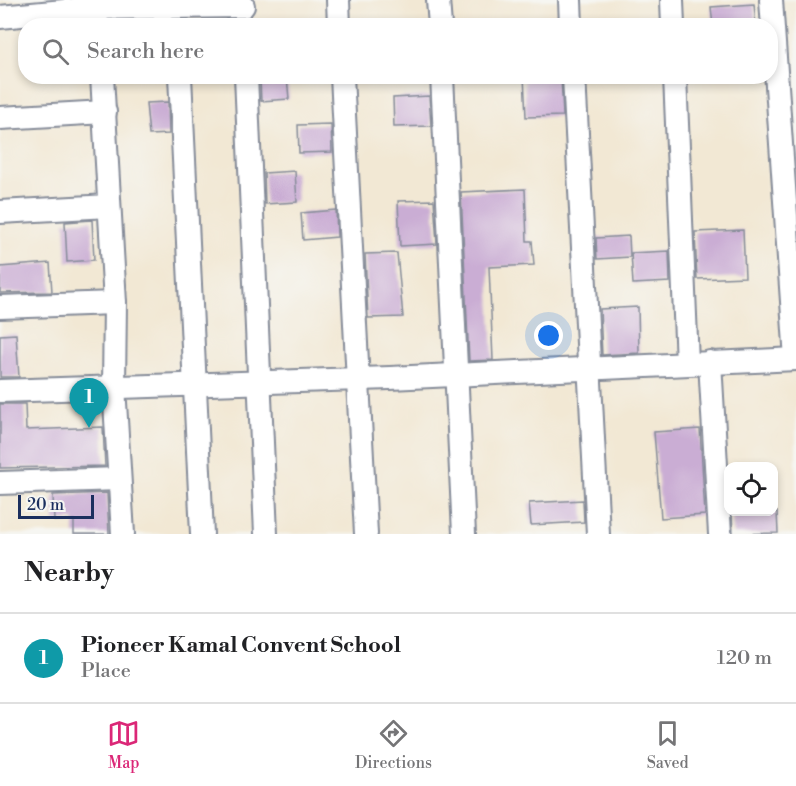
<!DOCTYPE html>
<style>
:root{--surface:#fff;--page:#f6f6f6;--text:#202124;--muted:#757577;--line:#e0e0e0;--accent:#db2777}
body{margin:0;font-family:"Libre Bodoni",serif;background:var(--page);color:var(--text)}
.controls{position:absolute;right:18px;bottom:18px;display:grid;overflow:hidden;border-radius:12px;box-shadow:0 3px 9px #0003}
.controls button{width:54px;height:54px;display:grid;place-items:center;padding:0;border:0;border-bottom:2px solid var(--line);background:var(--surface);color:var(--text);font:30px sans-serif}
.scale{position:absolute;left:18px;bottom:15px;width:76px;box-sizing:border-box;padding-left:6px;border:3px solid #1b2f5e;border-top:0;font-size:16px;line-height:21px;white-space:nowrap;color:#1b2f5e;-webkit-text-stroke:4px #f6f6f2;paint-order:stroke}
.you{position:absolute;left:549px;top:336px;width:21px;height:21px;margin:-15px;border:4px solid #fff;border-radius:50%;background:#1a73e8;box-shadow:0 0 0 9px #1a73e833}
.badge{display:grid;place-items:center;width:39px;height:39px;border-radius:50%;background:var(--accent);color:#fff;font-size:20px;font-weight:700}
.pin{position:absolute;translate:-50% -50px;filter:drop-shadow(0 2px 3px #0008)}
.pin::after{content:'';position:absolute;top:32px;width:21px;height:18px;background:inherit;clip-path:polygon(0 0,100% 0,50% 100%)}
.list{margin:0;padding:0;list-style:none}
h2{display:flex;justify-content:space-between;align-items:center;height:78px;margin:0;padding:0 24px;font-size:26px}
h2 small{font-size:20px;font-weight:400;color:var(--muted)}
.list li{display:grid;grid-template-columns:39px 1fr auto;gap:18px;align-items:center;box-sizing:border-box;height:90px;padding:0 24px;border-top:2px solid var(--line)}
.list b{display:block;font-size:22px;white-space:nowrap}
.list p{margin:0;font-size:20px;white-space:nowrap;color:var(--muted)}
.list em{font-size:20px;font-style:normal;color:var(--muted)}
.icon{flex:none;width:33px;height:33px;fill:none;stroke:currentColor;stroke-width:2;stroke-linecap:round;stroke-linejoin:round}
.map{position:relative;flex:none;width:796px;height:534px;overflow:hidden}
.search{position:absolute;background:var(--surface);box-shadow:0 3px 9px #0003;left:18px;right:18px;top:18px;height:66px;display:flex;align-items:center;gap:15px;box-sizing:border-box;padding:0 21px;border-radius:24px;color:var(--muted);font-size:22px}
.sheet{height:168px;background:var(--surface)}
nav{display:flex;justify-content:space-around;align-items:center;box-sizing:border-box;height:84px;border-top:2px solid var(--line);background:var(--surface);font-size:16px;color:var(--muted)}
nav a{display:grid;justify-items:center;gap:3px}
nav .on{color:var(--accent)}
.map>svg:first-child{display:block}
.building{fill:#caadd4}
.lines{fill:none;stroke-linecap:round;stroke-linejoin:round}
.minor-casing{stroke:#868c99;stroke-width:26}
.minor{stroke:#fff;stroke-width:22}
</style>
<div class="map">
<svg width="796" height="534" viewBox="0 0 796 534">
<rect width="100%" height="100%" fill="#f6f6f2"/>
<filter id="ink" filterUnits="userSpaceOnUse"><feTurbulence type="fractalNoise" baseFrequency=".0167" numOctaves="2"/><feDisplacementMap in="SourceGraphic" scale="12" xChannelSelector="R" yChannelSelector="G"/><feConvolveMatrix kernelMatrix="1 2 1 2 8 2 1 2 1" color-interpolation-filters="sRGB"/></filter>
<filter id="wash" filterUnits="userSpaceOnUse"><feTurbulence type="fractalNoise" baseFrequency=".008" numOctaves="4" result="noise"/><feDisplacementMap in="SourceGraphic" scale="24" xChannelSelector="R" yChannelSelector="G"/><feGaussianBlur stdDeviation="1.35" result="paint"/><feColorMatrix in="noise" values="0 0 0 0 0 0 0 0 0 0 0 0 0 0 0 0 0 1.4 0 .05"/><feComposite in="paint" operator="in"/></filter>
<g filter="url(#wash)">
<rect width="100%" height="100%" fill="#f2e8d4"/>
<g id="blocks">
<g class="building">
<path d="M 754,4 L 756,26 L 713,26 L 711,7 Z"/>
<path d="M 524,76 L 561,76 L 563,116 L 526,117 Z"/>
<path d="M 287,77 L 289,99 L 261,101 L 260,79 Z"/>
<path d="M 429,96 L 431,126 L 394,127 L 393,98 Z"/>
<path d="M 168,102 L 169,134 L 149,135 L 146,103 Z"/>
<path d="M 331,124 L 332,152 L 299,153 L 298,125 Z"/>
<path d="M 295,171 L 297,202 L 265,204 L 264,173 Z"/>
<path d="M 525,189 L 527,241 L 532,241 L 534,265 L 489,267 L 493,360 L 469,361 L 461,192 Z"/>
<path d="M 434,200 L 437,244 L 400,246 L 398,201 Z"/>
<path d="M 336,210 L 337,237 L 303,240 L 301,213 Z"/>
<path d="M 92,220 L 94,260 L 67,262 L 65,222 Z"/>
<path d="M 743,230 L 745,277 L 697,279 L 695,232 Z"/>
<path d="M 629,236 L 630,257 L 597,259 L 596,238 Z"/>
<path d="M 669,251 L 670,282 L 633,284 L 631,253 Z"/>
<path d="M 397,253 L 403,317 L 368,318 L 365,254 Z"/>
<path d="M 50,263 L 52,292 L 0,293 L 0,267 Z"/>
<path d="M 638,307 L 639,353 L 602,355 L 600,309 Z"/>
<path d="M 16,334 L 19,377 L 0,377 L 0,335 Z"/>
<path d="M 0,404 L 25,404 L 26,430 L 103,427 L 105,466 L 0,468 Z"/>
<path d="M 700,429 L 705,515 L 661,518 L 654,432 Z"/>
<path d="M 107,493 L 109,534 L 74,534 L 74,520 L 54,521 L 53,495 Z"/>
<path d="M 583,500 L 584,522 L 531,525 L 529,503 Z"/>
<path d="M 732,512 L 777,512 L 778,533 L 733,534 Z"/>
</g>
</g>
</g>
<g filter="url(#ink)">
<use href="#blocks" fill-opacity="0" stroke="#868c99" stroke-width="1.5"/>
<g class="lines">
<defs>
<g id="minor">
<path d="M 338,0 L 339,26"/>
<path d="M 438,0 L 440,26"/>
<path d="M 570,0 L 571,26"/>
<path d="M 672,0 L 673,26"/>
<path d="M 771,0 L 796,359"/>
<path d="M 96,8 L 243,6"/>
<path d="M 0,17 L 96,8 L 97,26"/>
<path d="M 102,76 L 115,303 L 114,386 L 123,534"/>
<path d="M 180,76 L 202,534"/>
<path d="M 246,76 L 266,534"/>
<path d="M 342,76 L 366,534"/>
<path d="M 442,76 L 464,534"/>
<path d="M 574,76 L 598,534"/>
<path d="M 675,76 L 687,363"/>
<path d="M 0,118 L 105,112"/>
<path d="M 0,212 L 109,206"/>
<path d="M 0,307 L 115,303"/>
<path d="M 710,362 L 720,534"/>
<path d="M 0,391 L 390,378 L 796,359"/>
<path d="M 0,483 L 119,479"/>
</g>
</defs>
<use href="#minor" class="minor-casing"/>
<use href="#minor" class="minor"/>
</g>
</g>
</svg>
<div class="controls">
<button><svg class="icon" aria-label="locate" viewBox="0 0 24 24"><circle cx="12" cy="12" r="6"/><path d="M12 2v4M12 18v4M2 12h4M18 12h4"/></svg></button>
</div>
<div class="scale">20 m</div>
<div class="you"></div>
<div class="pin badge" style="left:89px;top:428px;background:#0f9aa8">1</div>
<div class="search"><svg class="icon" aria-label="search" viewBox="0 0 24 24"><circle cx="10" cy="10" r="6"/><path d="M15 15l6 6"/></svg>Search here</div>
</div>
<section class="sheet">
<h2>Nearby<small></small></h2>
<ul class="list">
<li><span class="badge" style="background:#0f9aa8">1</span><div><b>Pioneer Kamal Convent School</b><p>Place</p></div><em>120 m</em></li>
</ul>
</section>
<nav>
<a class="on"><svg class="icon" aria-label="map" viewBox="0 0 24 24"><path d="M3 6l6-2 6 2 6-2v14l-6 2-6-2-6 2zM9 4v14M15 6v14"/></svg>Map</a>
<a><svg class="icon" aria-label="directions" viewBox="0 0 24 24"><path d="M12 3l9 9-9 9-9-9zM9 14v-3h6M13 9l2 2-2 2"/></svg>Directions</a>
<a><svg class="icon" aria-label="saved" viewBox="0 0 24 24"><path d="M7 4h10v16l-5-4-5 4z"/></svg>Saved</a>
</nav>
